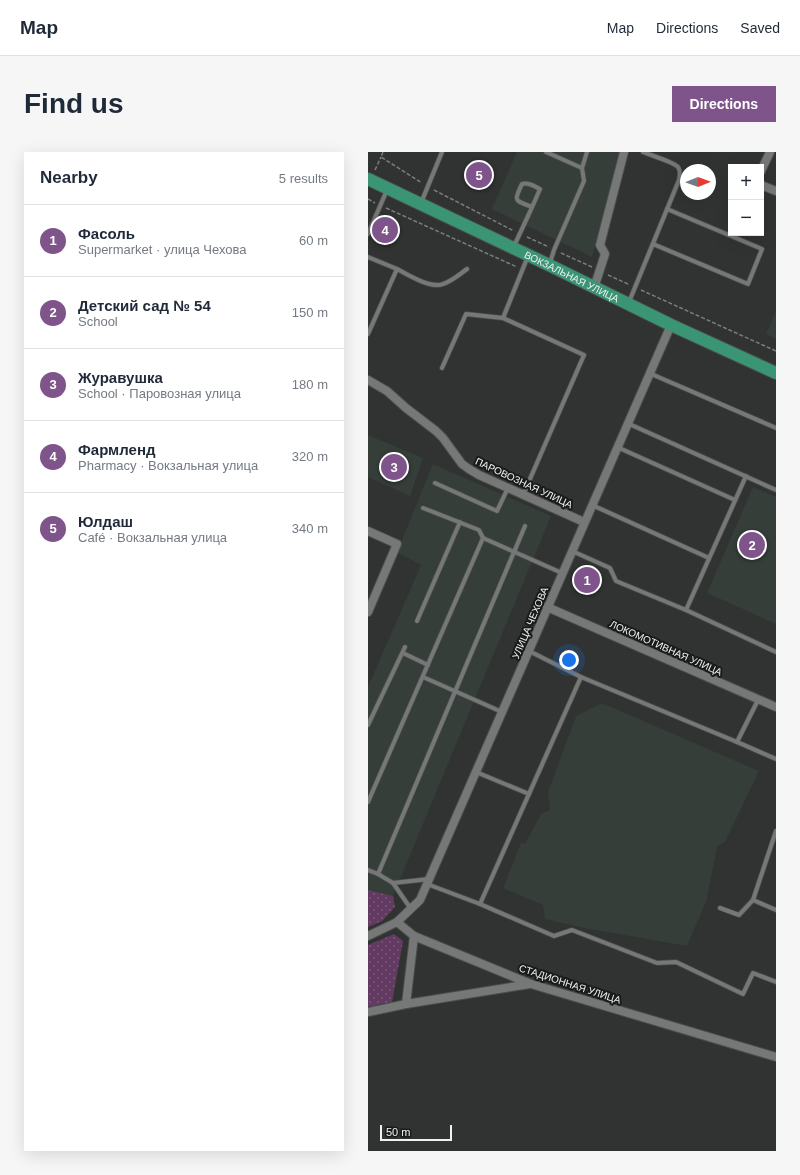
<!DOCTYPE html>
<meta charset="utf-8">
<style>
:root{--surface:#fff;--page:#f6f6f7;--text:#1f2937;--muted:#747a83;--line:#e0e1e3;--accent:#7e548b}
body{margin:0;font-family:Helvetica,sans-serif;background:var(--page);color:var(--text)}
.controls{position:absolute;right:12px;top:12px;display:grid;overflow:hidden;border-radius:0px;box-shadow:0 4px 16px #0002}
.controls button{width:36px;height:36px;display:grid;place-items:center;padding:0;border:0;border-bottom:1px solid var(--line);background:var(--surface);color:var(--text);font:20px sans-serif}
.compass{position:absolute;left:312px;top:12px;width:36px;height:36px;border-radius:50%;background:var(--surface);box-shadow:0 4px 16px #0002;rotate:89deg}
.scale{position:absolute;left:12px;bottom:10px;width:72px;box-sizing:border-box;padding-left:4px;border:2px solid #f0f1f1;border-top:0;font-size:11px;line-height:14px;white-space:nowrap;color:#f0f1f1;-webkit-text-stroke:3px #191a1a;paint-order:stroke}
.you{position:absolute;left:201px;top:508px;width:14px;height:14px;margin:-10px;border:3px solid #fff;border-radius:50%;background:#1a73e8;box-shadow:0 0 0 6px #1a73e833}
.badge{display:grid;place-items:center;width:26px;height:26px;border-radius:50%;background:var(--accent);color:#fff;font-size:13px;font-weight:700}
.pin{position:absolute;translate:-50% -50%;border:2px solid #fff;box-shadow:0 1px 4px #0006}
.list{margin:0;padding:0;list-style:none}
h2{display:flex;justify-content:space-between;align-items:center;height:52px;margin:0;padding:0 16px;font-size:17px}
h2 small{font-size:13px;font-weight:400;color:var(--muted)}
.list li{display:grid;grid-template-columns:26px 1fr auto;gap:12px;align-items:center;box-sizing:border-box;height:72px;padding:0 16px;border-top:1px solid var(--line)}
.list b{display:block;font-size:15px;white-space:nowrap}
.list p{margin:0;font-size:13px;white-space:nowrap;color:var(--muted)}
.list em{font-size:13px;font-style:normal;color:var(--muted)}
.map{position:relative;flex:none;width:408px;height:999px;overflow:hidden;border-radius:0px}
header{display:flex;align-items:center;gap:24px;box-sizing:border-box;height:56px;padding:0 20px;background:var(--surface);border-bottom:1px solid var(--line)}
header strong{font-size:19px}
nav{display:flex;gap:22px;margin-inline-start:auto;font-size:14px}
.intro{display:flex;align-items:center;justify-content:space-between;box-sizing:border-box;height:96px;padding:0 24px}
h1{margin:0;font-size:28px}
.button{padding:10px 18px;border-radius:0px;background:var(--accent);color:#fff;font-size:14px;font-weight:700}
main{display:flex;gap:24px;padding:0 24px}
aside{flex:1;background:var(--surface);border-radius:0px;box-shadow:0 4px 16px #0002}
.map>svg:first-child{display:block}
.built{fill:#353e39}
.park{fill:url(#park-dots)}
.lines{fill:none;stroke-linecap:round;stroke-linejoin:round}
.lane-casing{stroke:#4c4e4d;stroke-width:5.5}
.street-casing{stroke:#4c4e4d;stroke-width:10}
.primary-casing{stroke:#4c4e4d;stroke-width:14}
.path{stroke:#7c7e7d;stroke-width:1.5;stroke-dasharray:4 2;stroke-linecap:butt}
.lane{stroke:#757877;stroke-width:4}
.street{stroke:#757877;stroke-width:8}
.primary{stroke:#3a9575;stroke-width:12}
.labels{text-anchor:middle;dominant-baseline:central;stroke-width:4;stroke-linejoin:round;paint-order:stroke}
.street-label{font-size:10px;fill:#f0f1f1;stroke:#191a1a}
</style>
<header>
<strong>Map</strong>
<nav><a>Map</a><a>Directions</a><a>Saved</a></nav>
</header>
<div class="intro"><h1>Find us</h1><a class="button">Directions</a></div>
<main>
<aside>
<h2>Nearby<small>5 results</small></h2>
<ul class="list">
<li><span class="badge">1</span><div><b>Фасоль</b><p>Supermarket · улица Чехова</p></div><em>60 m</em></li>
<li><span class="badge">2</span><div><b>Детский сад № 54</b><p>School</p></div><em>150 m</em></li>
<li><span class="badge">3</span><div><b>Журавушка</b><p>School · Паровозная улица</p></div><em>180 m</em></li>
<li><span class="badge">4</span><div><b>Фармленд</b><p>Pharmacy · Вокзальная улица</p></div><em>320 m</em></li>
<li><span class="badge">5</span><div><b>Юлдаш</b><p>Café · Вокзальная улица</p></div><em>340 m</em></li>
</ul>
</aside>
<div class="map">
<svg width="408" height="999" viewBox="0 0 408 999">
<defs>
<pattern id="park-dots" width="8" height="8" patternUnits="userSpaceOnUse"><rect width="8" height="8" fill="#633b62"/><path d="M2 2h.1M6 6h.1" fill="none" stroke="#7a5879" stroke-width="1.8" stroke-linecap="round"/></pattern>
</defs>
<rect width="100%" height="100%" fill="#303331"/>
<g class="built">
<path d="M 149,0 L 258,0 L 224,105 L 124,57 Z"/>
<path d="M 408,159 L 408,187 L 398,182 Z"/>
<path d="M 0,283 L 55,306 L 42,344 L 0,325 Z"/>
<path d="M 65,312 L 183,364 L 25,744 L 0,738 L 0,535 L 53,413 L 29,400 Z"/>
<path d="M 385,335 L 408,345 L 408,472 L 339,441 Z"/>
<path d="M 234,551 L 391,619 L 357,690 L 349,695 L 338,750 L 319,794 L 216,776 L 177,767 L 175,753 L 135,736 L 153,691 L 157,692 L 173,662 L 182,658 L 180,640 L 208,564 Z"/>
</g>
<g class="park">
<path d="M 0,738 L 25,744 L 27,755 L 14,769 L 0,775 Z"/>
<path d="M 26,782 L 35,789 L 24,850 L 0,855 L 0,793 Z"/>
</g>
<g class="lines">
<defs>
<g id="lane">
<path d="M 178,0 L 214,16"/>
<path d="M 53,51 L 74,0"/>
<path d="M 0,82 L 19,38"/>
<path d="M 285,92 L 380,132 L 394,97 L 299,57"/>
<path d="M 146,94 C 155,75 164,56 172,37 C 166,34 160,30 154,32 C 145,50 147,48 164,55"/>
<path d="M 0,105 L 29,117 L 0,182"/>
<path d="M 182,111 L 186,98 L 216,29 L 214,16 L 219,0"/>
<path d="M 29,117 C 40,123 63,137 75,132 C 84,129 92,122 99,117"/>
<path d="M 261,150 L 311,28 C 312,24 313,19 310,15 C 306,10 282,3 275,0"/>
<path d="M 135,166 L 216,203 L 155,343"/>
<path d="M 74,216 L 98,162 L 135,166 L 160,104"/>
<path d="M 281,221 L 408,276"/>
<path d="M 259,271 L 408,338"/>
<path d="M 249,295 L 367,348"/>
<path d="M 67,331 L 129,359 L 140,336"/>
<path d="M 224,353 L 341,406"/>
<path d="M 55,356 L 111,378 L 115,386 L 194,421"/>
<path d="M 204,399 L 242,416 L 248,429 L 318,458 L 408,500"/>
<path d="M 318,458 L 378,324"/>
<path d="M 49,469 L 92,370"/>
<path d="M 35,501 L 60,513"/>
<path d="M 55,525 L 134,560"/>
<path d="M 213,525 L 369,590 L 390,548"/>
<path d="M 0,573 L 37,495"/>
<path d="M 369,590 L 408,607"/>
<path d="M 108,620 L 161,642"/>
<path d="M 0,650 L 115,386"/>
<path d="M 408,679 L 385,748 L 408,758"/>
<path d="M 0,718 L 10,722 L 25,731 L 61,727"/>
<path d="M 10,722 L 157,374"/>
<path d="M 25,731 L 43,757"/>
<path d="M 59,732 L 112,752 L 213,525 L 161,499"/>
<path d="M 112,752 L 186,784 L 204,778 L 289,811 L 308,810 L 375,842 L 385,821 L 408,830"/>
<path d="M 352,756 L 371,763 L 385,748"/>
</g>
<g id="street">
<path d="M 393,19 L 402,0"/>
<path d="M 393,33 L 408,39"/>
<path d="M 226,136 L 237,102 L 232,93 L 256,0"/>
<path d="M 0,228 L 19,239 L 38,256 L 68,279 L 75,286 L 94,312 L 101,317 L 111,323 L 216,370"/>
<path d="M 0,379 L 29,392 L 0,460"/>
<path d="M 179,455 L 408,555"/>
<path d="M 29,770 L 52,748 L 303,173"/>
<path d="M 0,784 L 29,770 L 46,784 L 163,832 L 408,905"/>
<path d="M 38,852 L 46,784"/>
<path d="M 0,860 L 38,852 L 162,832"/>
</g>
<g id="primary">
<path id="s1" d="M 0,27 L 181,113 L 303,173 L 408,221"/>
</g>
</defs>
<use href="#lane" class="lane-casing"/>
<use href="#street" class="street-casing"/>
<use href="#primary" class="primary-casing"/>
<g class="path">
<path d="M 15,0 L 13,5 L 54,31"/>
<path d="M 7,18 L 13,5"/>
<path d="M 66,38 L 146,79"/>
<path d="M 0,47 L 7,51"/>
<path d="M 18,56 L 149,115"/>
<path d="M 159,85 L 181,95"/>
<path d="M 193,101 L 224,115"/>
<path d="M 240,123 L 260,132"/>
<path d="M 273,138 L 408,199"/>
</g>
<use href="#lane" class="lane"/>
<use href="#street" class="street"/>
<use href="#primary" class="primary"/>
</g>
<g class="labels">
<g class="street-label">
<text stroke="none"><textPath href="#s1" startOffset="226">ВОКЗАЛЬНАЯ УЛИЦА</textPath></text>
<text transform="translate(156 331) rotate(25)">ПАРОВОЗНАЯ УЛИЦА</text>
<text transform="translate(162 471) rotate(-67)">УЛИЦА ЧЕХОВА</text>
<text transform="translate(298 496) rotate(24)">ЛОКОМОТИВНАЯ УЛИЦА</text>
<text transform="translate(202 832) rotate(18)">СТАДИОННАЯ УЛИЦА</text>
</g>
</g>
</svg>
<div class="controls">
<button>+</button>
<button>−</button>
</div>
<svg class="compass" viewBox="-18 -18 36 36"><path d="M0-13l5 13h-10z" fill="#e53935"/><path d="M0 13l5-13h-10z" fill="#747a83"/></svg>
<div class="scale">50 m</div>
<div class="you"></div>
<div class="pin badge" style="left:219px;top:428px">1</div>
<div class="pin badge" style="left:384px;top:393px">2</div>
<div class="pin badge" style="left:26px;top:315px">3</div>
<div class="pin badge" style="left:17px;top:78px">4</div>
<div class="pin badge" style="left:111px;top:23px">5</div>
</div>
</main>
